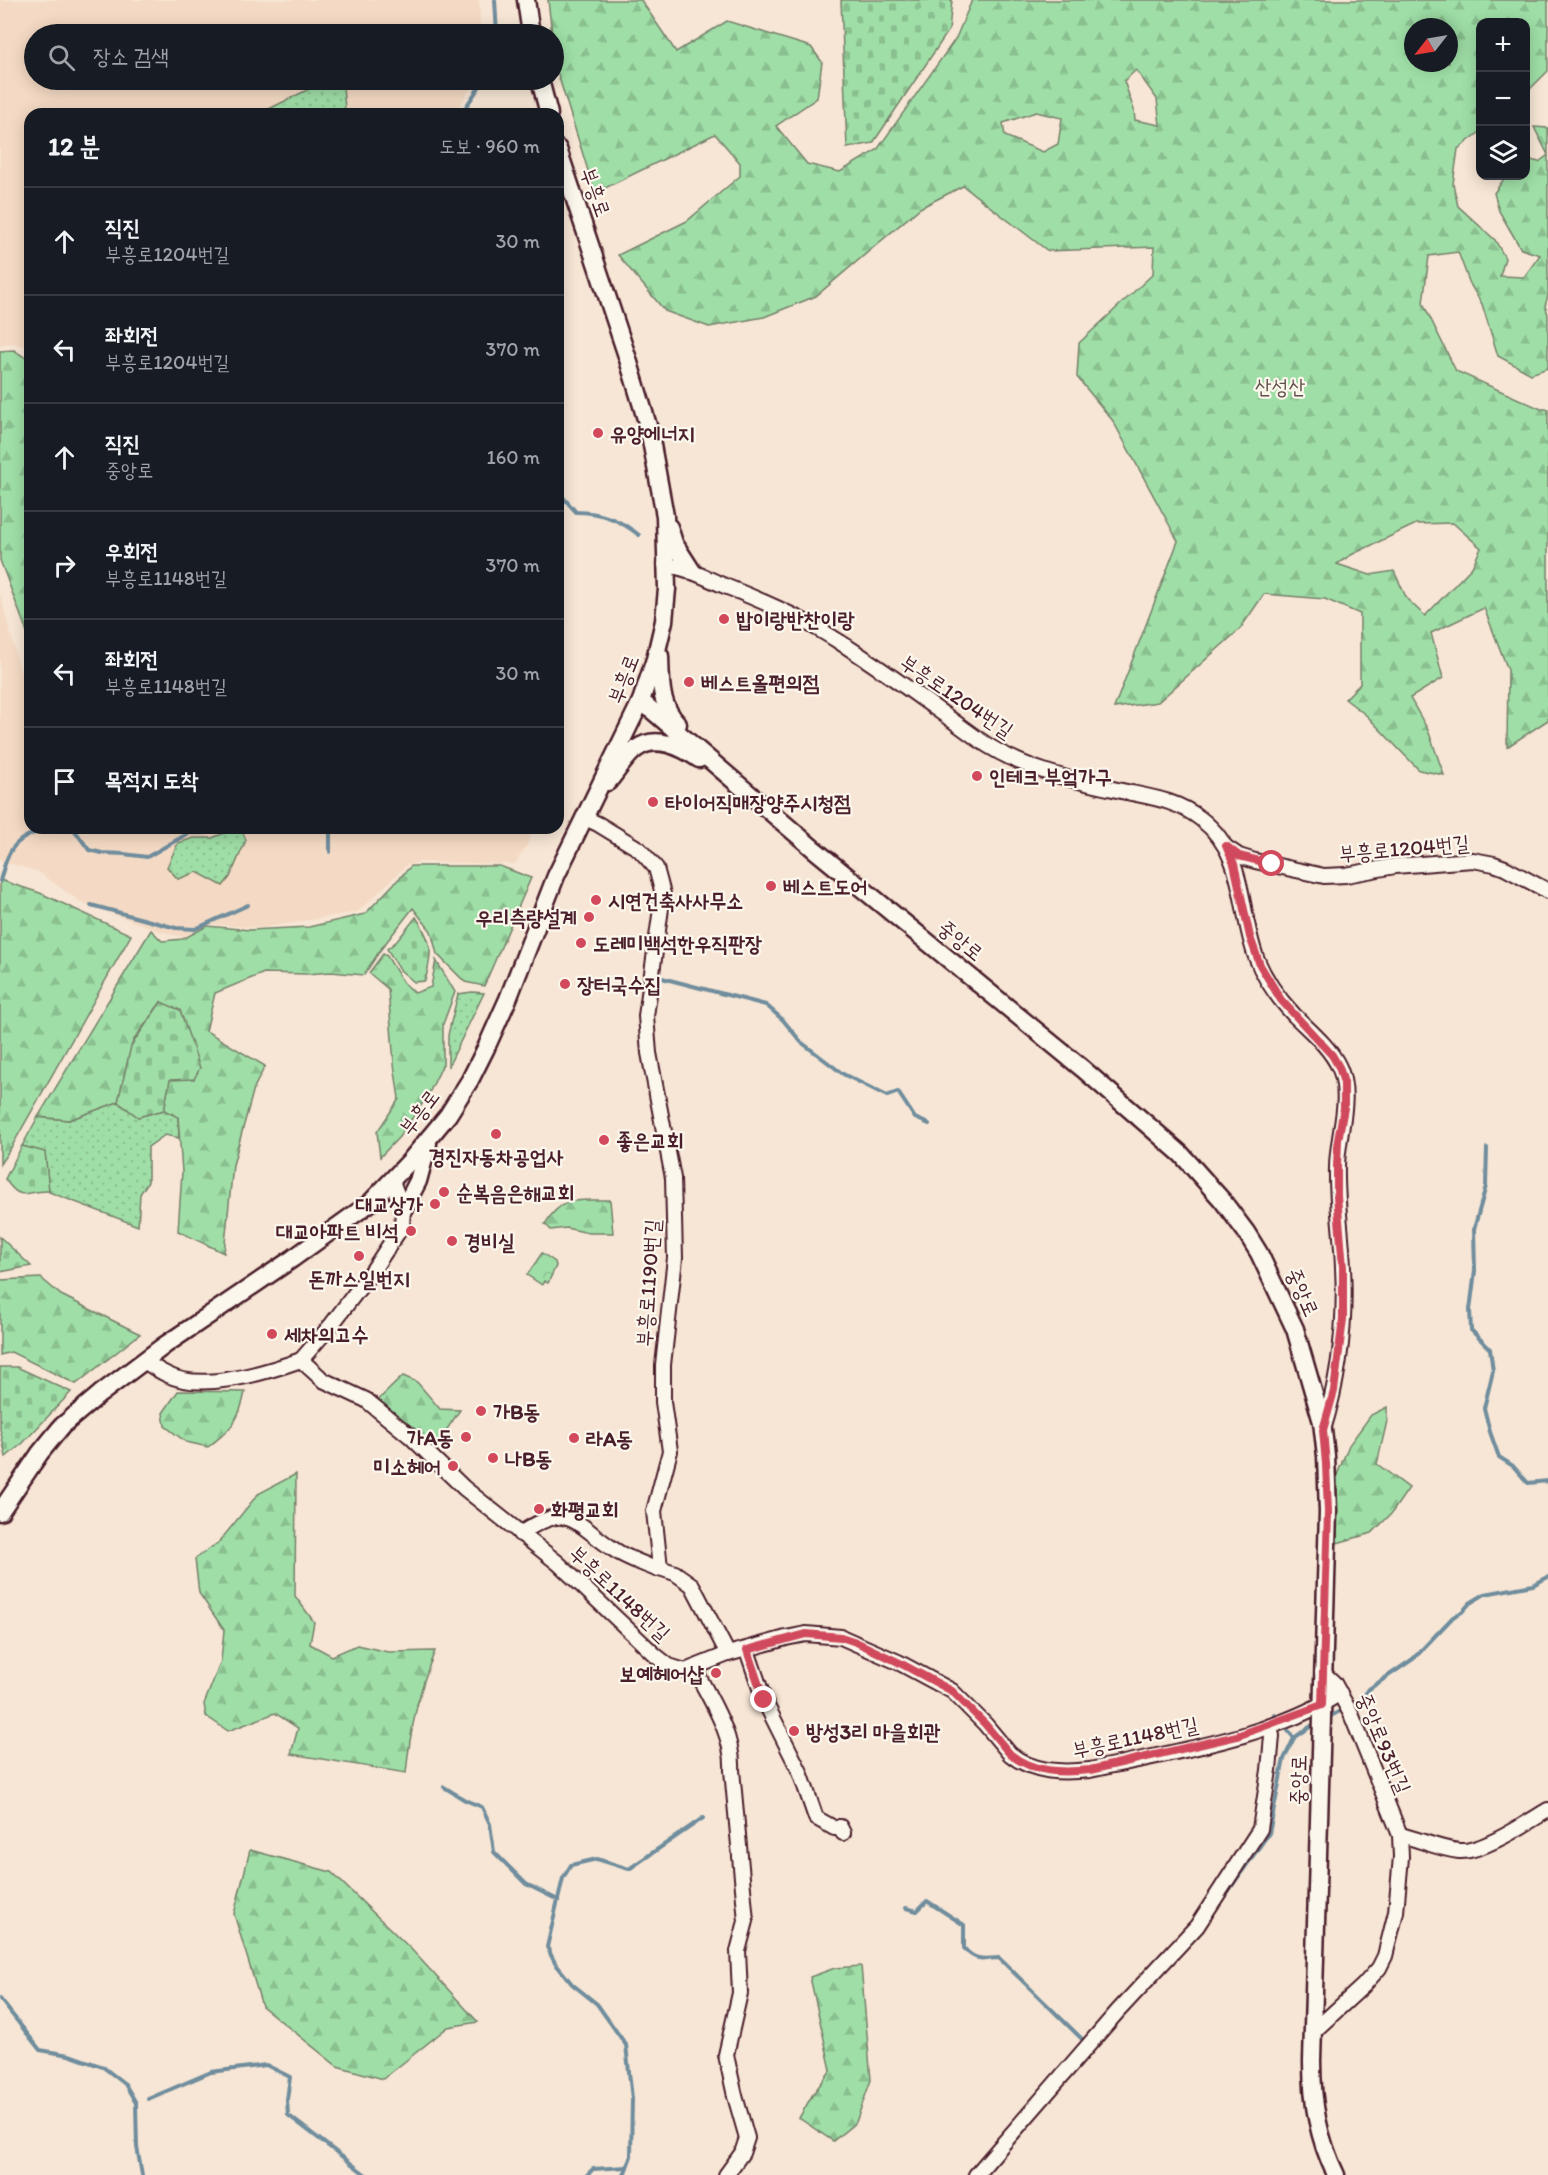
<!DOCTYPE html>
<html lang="ko">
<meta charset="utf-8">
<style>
:root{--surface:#171b24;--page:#242831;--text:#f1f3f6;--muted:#9ea1a6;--line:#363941}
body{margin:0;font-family:Itim,"Poor Story",sans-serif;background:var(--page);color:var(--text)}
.controls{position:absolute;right:18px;top:18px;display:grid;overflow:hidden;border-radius:12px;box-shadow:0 3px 15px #0003}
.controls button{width:54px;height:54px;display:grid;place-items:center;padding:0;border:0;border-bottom:2px solid var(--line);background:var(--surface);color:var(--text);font:30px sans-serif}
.compass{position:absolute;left:1404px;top:18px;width:54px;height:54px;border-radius:50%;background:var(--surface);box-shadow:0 3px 15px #0003;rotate:239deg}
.stop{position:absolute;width:18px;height:18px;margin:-14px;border:4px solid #d1495b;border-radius:50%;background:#fff}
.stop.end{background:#d1495b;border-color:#fff;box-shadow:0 2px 6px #0008}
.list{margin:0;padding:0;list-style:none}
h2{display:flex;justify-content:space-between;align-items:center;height:78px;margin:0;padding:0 24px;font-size:26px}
h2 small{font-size:20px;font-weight:400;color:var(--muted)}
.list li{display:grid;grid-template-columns:39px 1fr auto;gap:18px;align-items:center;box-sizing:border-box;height:108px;padding:0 24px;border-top:2px solid var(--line)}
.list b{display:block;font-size:22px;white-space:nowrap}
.list p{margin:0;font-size:20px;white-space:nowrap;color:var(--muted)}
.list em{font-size:20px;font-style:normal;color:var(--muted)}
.icon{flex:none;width:33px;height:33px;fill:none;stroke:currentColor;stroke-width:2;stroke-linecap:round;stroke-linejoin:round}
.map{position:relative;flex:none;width:1548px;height:2175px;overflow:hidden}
.search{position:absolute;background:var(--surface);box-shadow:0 3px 15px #0003;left:24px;top:24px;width:540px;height:66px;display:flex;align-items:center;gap:15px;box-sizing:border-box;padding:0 21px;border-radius:33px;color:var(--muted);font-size:22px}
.panel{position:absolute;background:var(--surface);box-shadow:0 3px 15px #0003;left:24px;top:108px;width:540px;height:726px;border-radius:18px}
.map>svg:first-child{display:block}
.built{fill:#f4dac4}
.grass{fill:url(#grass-dots);stroke:#747f69;stroke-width:1.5}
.forest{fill:url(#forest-firs);stroke:#747f69;stroke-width:1.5;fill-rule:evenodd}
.cemetery{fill:url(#cemetery-stones);stroke:#747f69;stroke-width:1.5}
.park{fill:url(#park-crowns);stroke:#747f69;stroke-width:1.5}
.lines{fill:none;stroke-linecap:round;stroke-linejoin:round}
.stream{stroke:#708d9d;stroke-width:4}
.minor-casing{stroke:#4a1f2b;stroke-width:18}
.major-casing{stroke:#4a1f2b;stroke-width:21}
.minor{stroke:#fbf7ec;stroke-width:14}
.major{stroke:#fbf7ec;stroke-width:16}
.route{stroke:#d1495b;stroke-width:8}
.poi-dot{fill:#d1495b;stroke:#fbf7ec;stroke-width:2}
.labels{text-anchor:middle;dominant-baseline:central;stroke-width:4.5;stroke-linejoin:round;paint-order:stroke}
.street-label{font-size:21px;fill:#4a1f2b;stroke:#fbf7ec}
.park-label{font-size:21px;fill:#5f4f4a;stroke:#fbf7ec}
.poi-label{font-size:21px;font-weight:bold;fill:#4a1f2b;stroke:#fbf7ec;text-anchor:start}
</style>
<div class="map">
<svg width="1548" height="2175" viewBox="0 0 1548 2175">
<defs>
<pattern id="grass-dots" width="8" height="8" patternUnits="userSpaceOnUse" patternTransform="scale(1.5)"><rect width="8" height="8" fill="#9fdfa7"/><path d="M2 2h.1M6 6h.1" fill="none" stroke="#8abf90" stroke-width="1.8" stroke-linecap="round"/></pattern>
<pattern id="forest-firs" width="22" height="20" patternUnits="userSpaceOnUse" patternTransform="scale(1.5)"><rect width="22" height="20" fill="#9fdfa7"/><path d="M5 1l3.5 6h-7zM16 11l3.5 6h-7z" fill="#8abf90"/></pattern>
<pattern id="cemetery-stones" width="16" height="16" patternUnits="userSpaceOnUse" patternTransform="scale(1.5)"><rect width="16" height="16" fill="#9fdfa7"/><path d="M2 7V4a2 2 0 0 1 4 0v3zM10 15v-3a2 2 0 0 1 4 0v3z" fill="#8abf90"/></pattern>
<pattern id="park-crowns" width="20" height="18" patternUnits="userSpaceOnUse" patternTransform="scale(1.5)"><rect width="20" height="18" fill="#9fdfa7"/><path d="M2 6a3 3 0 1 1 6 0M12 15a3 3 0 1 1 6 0" fill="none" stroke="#8abf90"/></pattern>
</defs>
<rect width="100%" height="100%" fill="#f7e6d5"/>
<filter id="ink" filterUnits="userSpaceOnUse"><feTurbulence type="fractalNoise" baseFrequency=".0167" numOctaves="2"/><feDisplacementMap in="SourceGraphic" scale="12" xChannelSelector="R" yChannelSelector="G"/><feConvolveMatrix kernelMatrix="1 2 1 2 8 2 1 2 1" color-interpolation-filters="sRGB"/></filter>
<g filter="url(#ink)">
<g class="built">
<path d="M 0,0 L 479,0 L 481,34 L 34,34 L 34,80 L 476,80 L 454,114 L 30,114 L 30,347 L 12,343 L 0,345 Z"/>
<path d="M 0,593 L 30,708 L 30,828 L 532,828 L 529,842 L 515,864 L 420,862 L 407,865 L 358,912 L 262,928 L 208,924 L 183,937 L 165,933 L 82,903 L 37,871 L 0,861 Z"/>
</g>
<g class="grass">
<path d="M 313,87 L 343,87 L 345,108 L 339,114 L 259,114 Z"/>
<path d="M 237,828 L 241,828 L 246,840 L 230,877 L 223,886 L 197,872 L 178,879 L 167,867 L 178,843 L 194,838 L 212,838 Z"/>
<path d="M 472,992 L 484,993 L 448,1067 L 448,1035 L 458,994 Z"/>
<path d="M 118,1102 L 138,1117 L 164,1110 L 178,1117 L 179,1138 L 165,1135 L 148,1147 L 148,1182 L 140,1194 L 138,1226 L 49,1192 L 45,1152 L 22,1146 L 38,1117 L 69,1120 Z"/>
</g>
<g class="forest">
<path d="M 548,0 L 641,0 L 676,52 L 727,21 L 811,47 L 822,62 L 817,98 L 776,126 L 807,164 L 840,172 L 877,150 L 956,38 L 972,0 L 1548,0 L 1548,71 L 1526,93 L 1526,22 L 1480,22 L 1480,132 L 1458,149 L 1453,184 L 1458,206 L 1495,240 L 1505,258 L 1500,276 L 1524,277 L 1540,255 L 1521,249 L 1499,211 L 1494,193 L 1506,176 L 1526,176 L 1526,159 L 1539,162 L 1548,155 L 1534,127 L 1548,128 L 1548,296 L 1545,306 L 1548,314 L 1548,368 L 1531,374 L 1498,356 L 1482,304 L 1470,284 L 1458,252 L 1429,256 L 1423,303 L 1456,371 L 1541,409 L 1548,409 L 1548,720 L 1507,747 L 1508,670 L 1484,608 L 1431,633 L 1443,678 L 1410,698 L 1428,730 L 1444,775 L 1419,770 L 1366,715 L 1345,699 L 1360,684 L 1360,614 L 1325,599 L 1264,594 L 1240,629 L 1158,702 L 1114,708 L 1178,541 L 1113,421 L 1077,377 L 1079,343 L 1153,274 L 1154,247 L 1048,251 L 963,186 L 920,208 L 816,296 L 764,317 L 709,327 L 665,311 L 618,255 L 687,221 L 740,176 L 740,163 L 715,134 L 595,193 L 556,68 ZM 1413,27 L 1449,27 L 1449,63 L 1413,63 ZM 1136,70 L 1157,99 L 1160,125 L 1135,120 L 1134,110 L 1124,81 ZM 1036,112 L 1062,118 L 1058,144 L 1043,152 L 1005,136 L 1003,123 ZM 1453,523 L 1481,548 L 1472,567 L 1425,616 L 1407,599 L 1394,571 L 1370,575 L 1337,564 L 1351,555 L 1416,524 Z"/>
<path d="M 14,350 L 30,361 L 30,640 L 0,560 L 0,351 Z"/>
<path d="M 411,866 L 500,866 L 531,878 L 484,986 L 465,982 L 437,954 L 431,931 L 413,908 L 381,949 L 364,975 L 331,972 L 307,974 L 264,973 L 215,993 L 206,1031 L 265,1066 L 254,1088 L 233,1165 L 224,1253 L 178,1231 L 182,1172 L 178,1117 L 164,1110 L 170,1079 L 161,1002 L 133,1041 L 118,1102 L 69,1120 L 38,1117 L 151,930 L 162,941 L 183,939 L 207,926 L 250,930 L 309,927 L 365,914 Z"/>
<path d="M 0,880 L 40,893 L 131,935 L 12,1146 L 0,1164 Z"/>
<path d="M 383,954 L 387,956 L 403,982 L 415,993 L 431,987 L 436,960 L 455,992 L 443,1024 L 443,1064 L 427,1097 L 399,1137 L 380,1157 L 377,1132 L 399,1099 L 394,1064 L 388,989 L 369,973 Z"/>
<path d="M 610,1200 L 613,1233 L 589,1233 L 566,1228 L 551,1230 L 545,1224 C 563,1194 579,1201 610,1200 Z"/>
<path d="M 41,1278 L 61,1295 L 140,1334 L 76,1384 L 11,1352 L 0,1355 L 0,1280 Z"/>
<path d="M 403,1376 L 417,1382 L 440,1409 L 460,1410 L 435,1447 L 377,1401 Z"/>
<path d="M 178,1391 L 245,1392 C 239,1422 231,1429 208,1447 L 186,1442 L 165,1426 L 163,1413 Z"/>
<path d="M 1387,1407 L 1387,1421 L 1377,1464 L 1409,1488 L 1391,1514 L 1372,1533 L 1337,1543 L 1337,1475 L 1349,1445 L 1371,1415 Z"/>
<path d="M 296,1474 L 295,1596 L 314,1622 L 310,1644 L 332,1656 L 357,1645 L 388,1652 L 435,1651 C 419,1689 410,1731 406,1773 L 291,1754 L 298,1728 L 275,1713 L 228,1731 L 206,1716 L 204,1704 L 221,1661 L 224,1630 L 199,1593 L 195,1559 L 219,1542 L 258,1494 Z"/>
<path d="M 250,1850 L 331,1872 L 411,1949 L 478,2022 L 448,2027 L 383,2079 L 337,2066 L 262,2006 L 234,1914 Z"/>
<path d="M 861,1966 L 871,2080 L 856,2122 L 833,2141 L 799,2118 L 813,2094 L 831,2070 L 810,1977 L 835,1968 Z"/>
</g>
<g class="cemetery">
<path d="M 841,0 L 952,0 L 949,30 L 873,143 L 847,148 Z"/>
<path d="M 416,917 C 433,944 433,950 425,981 L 414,982 L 400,970 L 387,949 L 397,941 Z"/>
<path d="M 161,1002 L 180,1010 L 200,1068 L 194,1079 L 170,1080 L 164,1110 L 138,1117 L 118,1102 L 131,1046 Z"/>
<path d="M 22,1146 L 45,1152 L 49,1191 C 25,1190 22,1204 5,1179 Z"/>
<path d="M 0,1237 L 31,1266 L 0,1272 Z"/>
<path d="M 0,1367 L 17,1367 L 71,1392 L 23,1443 L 6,1457 L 0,1429 Z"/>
</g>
<path class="park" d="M 542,1253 L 555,1262 L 556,1266 L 548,1283 L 544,1281 L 542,1285 L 527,1275 Z"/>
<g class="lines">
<g class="stream">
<path d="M 495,0 L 497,34"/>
<path d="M 461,114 L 484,80"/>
<path d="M 558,489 L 561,495 L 576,512 C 601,512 620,520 639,535"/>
<path d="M 73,828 L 89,850 L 102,853 L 124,854 L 147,857 L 189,833 L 206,833"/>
<path d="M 330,852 L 330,828"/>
<path d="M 0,881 C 9,847 14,838 49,828"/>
<path d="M 91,905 L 176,928 L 195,929 L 248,905"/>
<path d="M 662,978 L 766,1005 L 783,1020 L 801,1042 L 843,1074 L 887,1096 L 898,1092 L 915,1118 L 929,1124"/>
<path d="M 1487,1148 L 1486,1186 L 1474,1229 L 1475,1271 L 1470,1310 L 1471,1330 L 1490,1349 L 1493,1371 L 1484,1408 L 1490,1432 L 1499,1457 L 1513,1466 L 1528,1483 L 1548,1481"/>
<path d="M 1350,1705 L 1361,1700 L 1369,1689 L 1413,1659 L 1453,1617 L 1462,1612 L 1470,1603 L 1485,1594 L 1533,1585 L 1548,1577"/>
<path d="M 1275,1715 L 1294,1738"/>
<path d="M 1327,1718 L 1344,1709"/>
<path d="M 444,1787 L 465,1800 L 482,1807 L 490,1824 L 494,1852 L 526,1884 L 558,1900"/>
<path d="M 906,1908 L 917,1911 L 927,1901 L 964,1925 L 964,1948 C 974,1961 984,1959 999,1958 L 1083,2040"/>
<path d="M 1210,1917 L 1269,1833 L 1284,1759 L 1294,1738 L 1317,1722"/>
<path d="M 0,1999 L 40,2050 L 69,2055 L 103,2067 L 125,2084 L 136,2103 L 137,2147 L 142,2175"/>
<path d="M 148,2099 L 211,2072 L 266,2065 L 290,2077 L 287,2100 L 288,2115 L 366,2175"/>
<path d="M 587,2175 L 593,2169 L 627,2167"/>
<path d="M 624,2175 L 631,2156 L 632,2099 L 626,2045 L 597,2004 L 572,1984 L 555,1963 L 547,1947 L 563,1878 L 571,1865 L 597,1859 L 629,1869 L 703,1818"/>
</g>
<defs>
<g id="minor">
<path d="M 665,565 C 687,567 705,578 725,586 C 763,601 803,618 838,641 C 886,671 932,706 978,739 C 1018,767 1066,779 1113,789 C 1146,797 1174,798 1201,819 C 1247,855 1238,908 1256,957 C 1264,978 1278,998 1294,1015 C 1310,1031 1329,1046 1339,1067 C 1353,1098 1337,1135 1337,1167 C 1336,1201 1342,1234 1343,1268 C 1346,1322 1339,1378 1323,1430"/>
<path d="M 585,818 L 598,824 L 639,849 L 656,868 L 663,894 L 646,1016 L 649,1053 L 673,1178 L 675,1258 L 663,1365 L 663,1402 L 670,1451 L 654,1511 L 660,1568"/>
<path d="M 1227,848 L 1239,856 L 1255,861 L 1324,876 L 1346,875 L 1395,866 L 1473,860 L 1494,864 L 1505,868 L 1548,891"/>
<path d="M 301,1360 L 323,1380 L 366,1400 L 410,1436 L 464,1488 L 558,1563 L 655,1655 L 669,1666 L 685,1671 L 728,1654 L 786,1638 L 806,1634 L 841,1637 L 898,1662 L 952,1691 L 985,1724 L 1010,1754 C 1033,1773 1062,1773 1090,1770 C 1167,1753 1275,1737 1340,1693"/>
<path d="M 301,1360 L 332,1324 L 373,1270 L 402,1226 L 403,1210 L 392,1181"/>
<path d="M 143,1361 C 151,1365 159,1371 168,1375 C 202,1392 267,1372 301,1360"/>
<path d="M 520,1534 C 569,1501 572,1521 613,1549 C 626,1558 642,1563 656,1569 L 660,1568 L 675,1573 L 692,1585 L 728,1654"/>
<path d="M 747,1650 L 764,1700 L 800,1772 L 816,1818 L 834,1828 L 840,1827 L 843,1833"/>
<path d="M 694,1668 C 710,1699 734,1735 732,1770 L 746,1921 L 738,1951 L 740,1993 L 726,2055 L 735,2096 L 747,2138 L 742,2153 L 726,2175"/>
<path d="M 1400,1835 C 1419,1839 1439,1849 1459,1851 C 1482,1853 1528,1822 1548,1810"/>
<path d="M 1314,2031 L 1363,1986 L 1379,1968 L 1385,1956 L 1396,1912 L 1401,1857 L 1400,1835 L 1351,1714 L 1334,1683 L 1322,1672"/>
<path d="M 976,2175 L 1118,2011 L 1197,1926 L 1260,1829 L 1269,1770 L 1272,1736 L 1270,1726"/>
</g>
<g id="major">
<path d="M 526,0 L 531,34"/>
<path d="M 540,80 L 549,114"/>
<path d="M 669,527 L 674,543 L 692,571"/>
<path d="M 660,656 C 661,682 659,704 678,724"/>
<path d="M 641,701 L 815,850 L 1083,1069 L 1150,1127 L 1181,1154 L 1222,1200 L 1246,1232 L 1259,1253 L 1295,1329 L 1322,1422 L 1326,1456 L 1328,1512 L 1312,2061 C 1312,2102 1318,2138 1336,2175"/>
<path d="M 608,782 C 617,772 625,757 636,749 C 656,734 681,747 699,759"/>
<path d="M 403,1210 L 418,1181 L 428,1144"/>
<path d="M 0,1512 L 40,1453 L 62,1426 L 100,1394 L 165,1345 L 292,1259 L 370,1203 L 409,1162 L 448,1115 L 470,1080 L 486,1048 L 508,999 L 556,876 L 641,701 L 655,659 L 664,621 L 667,589 L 665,516 L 649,429 L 627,356 L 558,149"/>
</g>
</defs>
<use href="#minor" class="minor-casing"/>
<use href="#major" class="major-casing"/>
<use href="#minor" class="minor"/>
<use href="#major" class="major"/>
</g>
</g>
<g class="lines" filter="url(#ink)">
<path class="route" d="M 764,1700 L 747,1650 L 806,1634 L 841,1637 L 856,1642 L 898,1662 L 952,1691 L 985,1724 L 1010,1754 C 1033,1773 1062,1773 1090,1770 L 1237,1736 L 1322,1705 L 1328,1512 L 1326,1464 L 1323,1430 L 1334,1391 L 1343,1319 L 1343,1267 L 1337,1196 L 1337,1167 L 1338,1140 L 1344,1108 L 1344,1083 L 1339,1067 L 1332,1055 L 1281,1000 L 1260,965 L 1250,937 L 1234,864 L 1226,846 L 1239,856 L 1272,864"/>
</g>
<g class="poi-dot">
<circle cx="598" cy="433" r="6"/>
<circle cx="724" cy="619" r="6"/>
<circle cx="689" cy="682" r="6"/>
<circle cx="977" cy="776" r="6"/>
<circle cx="653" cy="802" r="6"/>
<circle cx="771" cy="886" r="6"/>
<circle cx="596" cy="900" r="6"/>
<circle cx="589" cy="917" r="6"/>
<circle cx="581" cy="943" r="6"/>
<circle cx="565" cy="984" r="6"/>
<circle cx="496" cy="1134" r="6"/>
<circle cx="604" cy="1140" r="6"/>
<circle cx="444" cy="1192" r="6"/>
<circle cx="435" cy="1204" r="6"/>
<circle cx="411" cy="1231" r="6"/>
<circle cx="452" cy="1241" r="6"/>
<circle cx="359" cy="1256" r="6"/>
<circle cx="272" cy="1334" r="6"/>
<circle cx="481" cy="1411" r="6"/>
<circle cx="466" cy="1437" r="6"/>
<circle cx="574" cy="1438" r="6"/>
<circle cx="493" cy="1458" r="6"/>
<circle cx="453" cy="1466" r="6"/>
<circle cx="539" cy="1509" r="6"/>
<circle cx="716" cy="1673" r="6"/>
<circle cx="794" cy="1731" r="6"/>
</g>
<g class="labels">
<g class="street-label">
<text transform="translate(596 192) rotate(70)">부흥로</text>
<text transform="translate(623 679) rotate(-69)">부흥로</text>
<text transform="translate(957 696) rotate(34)">부흥로1204번길</text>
<text transform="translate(1404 848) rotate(-5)">부흥로1204번길</text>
<text transform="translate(961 940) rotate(39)">중앙로</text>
<text transform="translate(419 1112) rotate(-53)">부흥로</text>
<text transform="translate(648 1283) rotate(-86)">부흥로1190번길</text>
<text transform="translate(1303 1292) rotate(66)">중앙로</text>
<text transform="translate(620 1593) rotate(43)">부흥로1148번길</text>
<text transform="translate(1135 1737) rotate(-12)">부흥로1148번길</text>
<text transform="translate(1384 1743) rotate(67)">중앙로93번길</text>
<text transform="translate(1298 1780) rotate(-89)">중앙로</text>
</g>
<g class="park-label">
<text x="1280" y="386">산성산</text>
</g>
<g class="poi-label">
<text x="610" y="433">유양에너지</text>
<text x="736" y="619">밥이랑반찬이랑</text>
<text x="701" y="682">베스트올편의점</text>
<text x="989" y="776">인테크 부엌가구</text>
<text x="665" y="802">타이어직매장양주시청점</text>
<text x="783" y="886">베스트도어</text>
<text x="608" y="900">시연건축사사무소</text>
<text x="577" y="917" text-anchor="end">우리측량설계</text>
<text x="593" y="943">도레미백석한우직판장</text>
<text x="577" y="984">장터국수집</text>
<text x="616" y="1140">좋은교회</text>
<text x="496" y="1156" text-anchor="middle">경진자동차공업사</text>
<text x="456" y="1192">순복음은해교회</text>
<text x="423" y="1204" text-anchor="end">대교상가</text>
<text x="399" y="1231" text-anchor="end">대교아파트 비석</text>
<text x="464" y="1241">경비실</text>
<text x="359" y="1278" text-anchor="middle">돈까스일번지</text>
<text x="284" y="1334">세차의고수</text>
<text x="493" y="1411">가B동</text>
<text x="454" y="1437" text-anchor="end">가A동</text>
<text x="586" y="1438">라A동</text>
<text x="505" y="1458">나B동</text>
<text x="441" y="1466" text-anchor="end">미소헤어</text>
<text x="551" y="1509">화평교회</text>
<text x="704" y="1673" text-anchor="end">보예헤어샵</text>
<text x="806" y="1731">방성3리 마을회관</text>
</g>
</g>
</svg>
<div class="controls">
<button>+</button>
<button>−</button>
<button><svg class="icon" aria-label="layers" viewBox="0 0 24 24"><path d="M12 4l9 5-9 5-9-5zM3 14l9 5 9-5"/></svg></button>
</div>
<svg class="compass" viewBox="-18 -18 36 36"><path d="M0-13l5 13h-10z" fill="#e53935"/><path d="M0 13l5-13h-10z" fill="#9ea1a6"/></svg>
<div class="stop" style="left:1272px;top:864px"></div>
<div class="stop end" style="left:764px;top:1700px"></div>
<div class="search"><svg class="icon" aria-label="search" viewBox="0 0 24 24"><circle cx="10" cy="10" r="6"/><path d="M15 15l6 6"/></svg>장소 검색</div>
<section class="panel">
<h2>12 분<small>도보 · 960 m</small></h2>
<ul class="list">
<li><svg class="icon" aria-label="ahead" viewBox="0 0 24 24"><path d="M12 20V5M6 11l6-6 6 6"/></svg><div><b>직진</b><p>부흥로1204번길</p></div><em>30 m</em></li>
<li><svg class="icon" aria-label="left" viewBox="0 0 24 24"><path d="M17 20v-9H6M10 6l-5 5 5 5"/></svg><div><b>좌회전</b><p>부흥로1204번길</p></div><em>370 m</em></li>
<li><svg class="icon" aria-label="ahead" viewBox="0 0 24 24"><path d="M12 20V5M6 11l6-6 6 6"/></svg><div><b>직진</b><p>중앙로</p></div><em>160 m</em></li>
<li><svg class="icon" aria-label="right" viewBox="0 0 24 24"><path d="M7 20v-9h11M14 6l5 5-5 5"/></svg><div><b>우회전</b><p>부흥로1148번길</p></div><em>370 m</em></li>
<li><svg class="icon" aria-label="left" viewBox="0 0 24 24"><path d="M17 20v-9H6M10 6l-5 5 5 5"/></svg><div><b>좌회전</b><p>부흥로1148번길</p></div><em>30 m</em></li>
<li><svg class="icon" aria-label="arrive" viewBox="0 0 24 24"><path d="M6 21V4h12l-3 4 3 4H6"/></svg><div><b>목적지 도착</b></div></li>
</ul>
</section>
</div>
